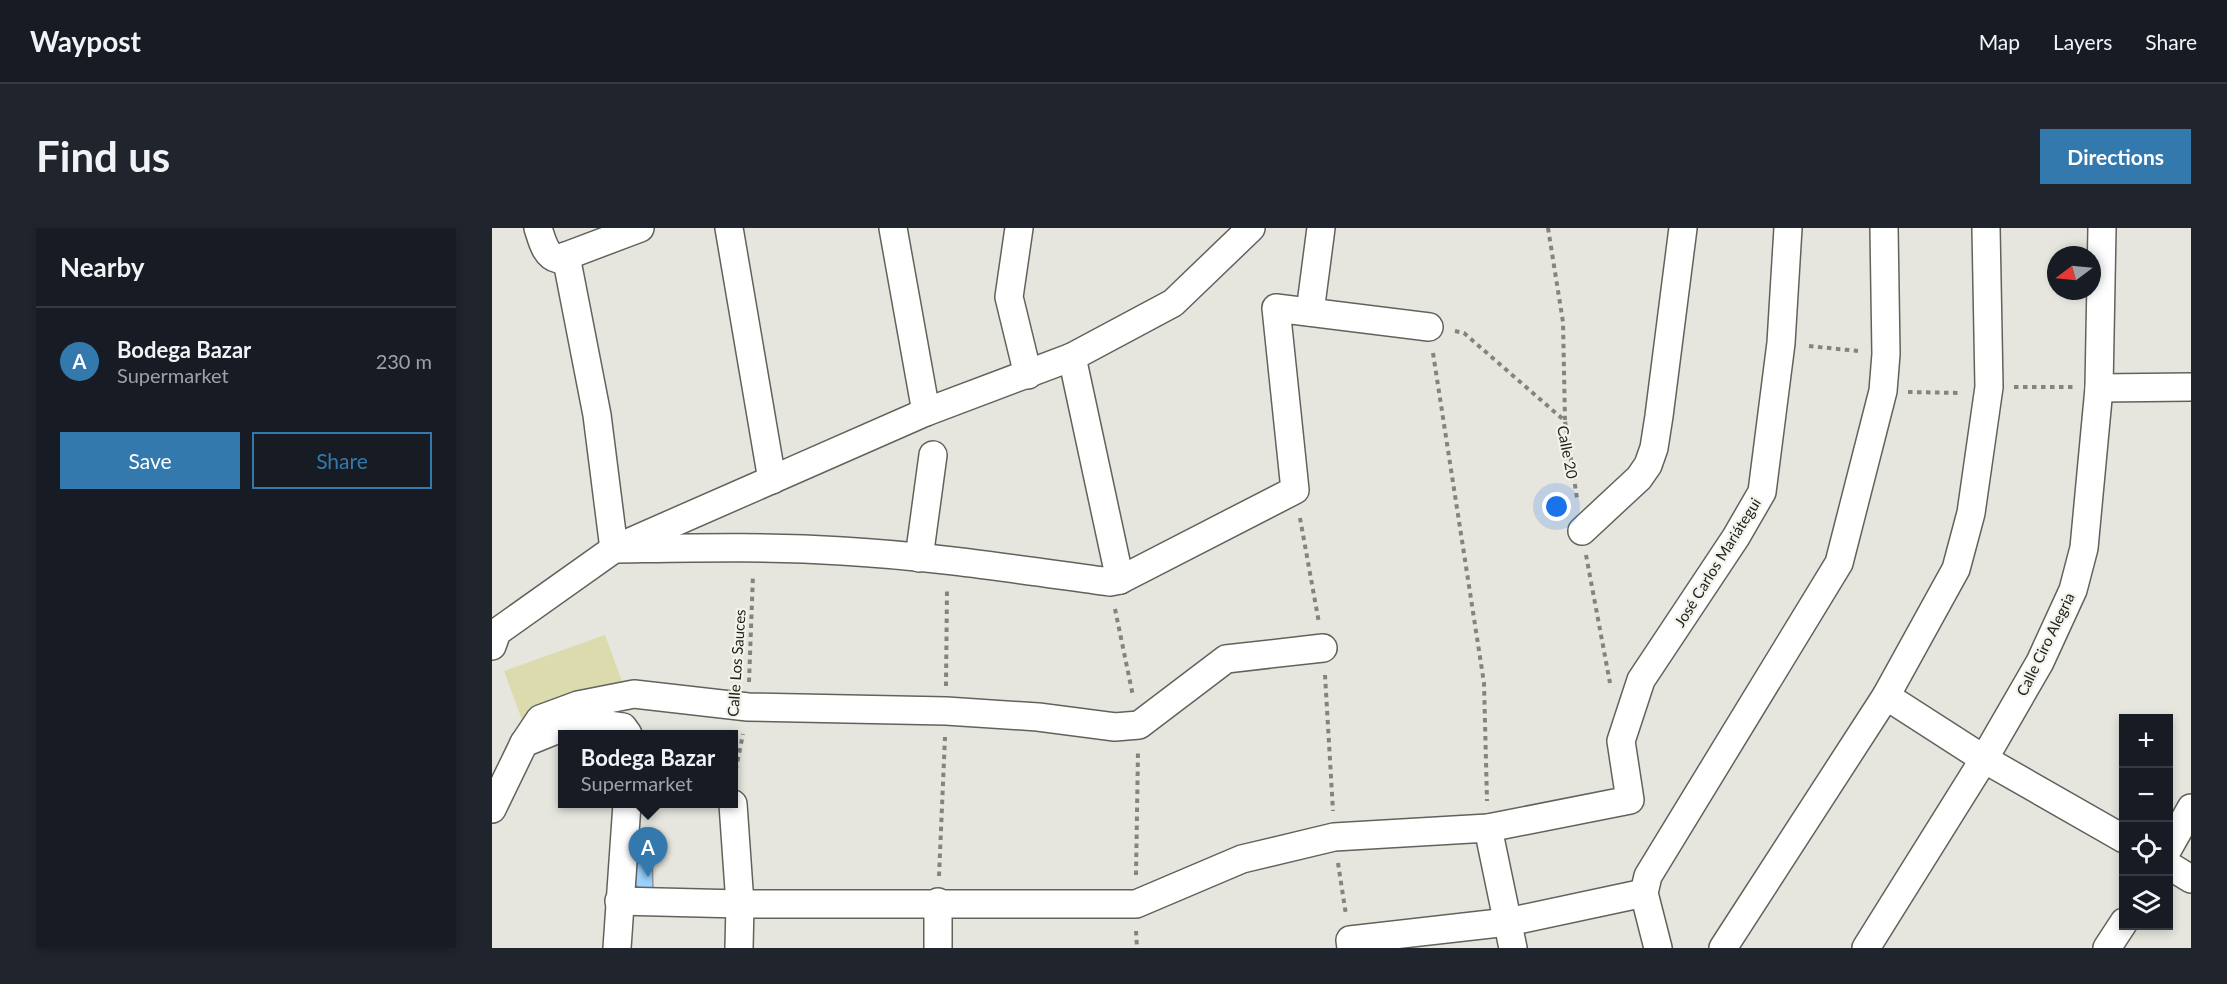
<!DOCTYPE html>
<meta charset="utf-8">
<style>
:root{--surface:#171b24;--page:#20242c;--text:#f1f3f6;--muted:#9ea1a6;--line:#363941;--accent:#3379ae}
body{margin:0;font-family:Lato,sans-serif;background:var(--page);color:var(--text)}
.controls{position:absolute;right:18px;bottom:18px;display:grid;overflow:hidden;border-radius:0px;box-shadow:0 3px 9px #0003}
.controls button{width:54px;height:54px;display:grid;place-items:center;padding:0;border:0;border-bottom:2px solid var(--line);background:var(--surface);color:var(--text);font:30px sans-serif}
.compass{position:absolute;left:1555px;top:18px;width:54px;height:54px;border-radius:50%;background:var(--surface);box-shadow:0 3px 9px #0003;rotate:254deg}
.you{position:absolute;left:1065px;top:279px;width:21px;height:21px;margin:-15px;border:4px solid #fff;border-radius:50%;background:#1a73e8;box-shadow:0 0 0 9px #1a73e833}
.badge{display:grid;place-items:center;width:39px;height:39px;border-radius:50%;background:var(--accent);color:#fff;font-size:20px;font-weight:700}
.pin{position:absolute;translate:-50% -50px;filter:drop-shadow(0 2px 3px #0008)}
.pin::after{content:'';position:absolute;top:32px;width:21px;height:18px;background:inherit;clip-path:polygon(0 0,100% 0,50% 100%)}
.popup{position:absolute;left:66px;top:502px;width:180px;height:78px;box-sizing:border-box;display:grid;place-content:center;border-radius:0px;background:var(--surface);filter:drop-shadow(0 2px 4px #0005);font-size:20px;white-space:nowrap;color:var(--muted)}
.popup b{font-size:22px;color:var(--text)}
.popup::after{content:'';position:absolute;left:50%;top:100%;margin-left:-12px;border:12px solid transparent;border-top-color:var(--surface)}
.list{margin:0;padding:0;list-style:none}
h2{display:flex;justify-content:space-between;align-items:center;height:78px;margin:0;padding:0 24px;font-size:26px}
h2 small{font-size:20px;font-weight:400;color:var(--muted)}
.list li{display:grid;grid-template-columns:39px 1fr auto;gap:18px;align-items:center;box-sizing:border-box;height:108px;padding:0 24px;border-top:2px solid var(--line)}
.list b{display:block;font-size:22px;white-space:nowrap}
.list p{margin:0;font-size:20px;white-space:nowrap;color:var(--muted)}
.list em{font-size:20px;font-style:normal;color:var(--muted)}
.actions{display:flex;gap:12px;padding:18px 24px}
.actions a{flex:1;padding:14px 0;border:2px solid var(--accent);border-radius:0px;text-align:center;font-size:21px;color:var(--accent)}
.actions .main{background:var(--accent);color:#fff}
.icon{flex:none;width:33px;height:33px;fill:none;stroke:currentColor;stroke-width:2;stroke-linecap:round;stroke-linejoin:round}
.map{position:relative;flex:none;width:1699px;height:720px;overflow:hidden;border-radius:0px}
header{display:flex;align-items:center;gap:36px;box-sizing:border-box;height:84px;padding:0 30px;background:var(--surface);border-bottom:2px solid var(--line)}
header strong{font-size:28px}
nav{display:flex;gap:33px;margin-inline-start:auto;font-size:21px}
.intro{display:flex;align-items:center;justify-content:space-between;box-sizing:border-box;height:144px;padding:0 36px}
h1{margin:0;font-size:42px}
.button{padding:15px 27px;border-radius:0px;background:var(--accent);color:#fff;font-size:21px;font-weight:700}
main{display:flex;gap:36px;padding:0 36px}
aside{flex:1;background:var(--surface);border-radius:0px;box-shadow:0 3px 9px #0003}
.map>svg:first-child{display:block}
.green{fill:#dbdbad}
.building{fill:#9ad1fe;stroke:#90969b;stroke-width:1.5}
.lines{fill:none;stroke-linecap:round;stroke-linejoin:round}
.minor-casing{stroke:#62625c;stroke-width:30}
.path{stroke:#84847f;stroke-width:4;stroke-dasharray:4.5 4.5;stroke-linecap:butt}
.minor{stroke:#fff;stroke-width:27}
.labels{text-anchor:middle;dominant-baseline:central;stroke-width:4.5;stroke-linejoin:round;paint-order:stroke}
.street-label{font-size:15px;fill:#21211e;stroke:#f3f3ec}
</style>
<header>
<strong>Waypost</strong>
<nav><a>Map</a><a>Layers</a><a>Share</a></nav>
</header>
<div class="intro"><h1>Find us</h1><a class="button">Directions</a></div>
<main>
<aside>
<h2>Nearby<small></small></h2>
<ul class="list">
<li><span class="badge">A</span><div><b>Bodega Bazar</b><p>Supermarket</p></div><em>230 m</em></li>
</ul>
<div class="actions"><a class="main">Save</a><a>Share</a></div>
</aside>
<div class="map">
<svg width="1699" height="720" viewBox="0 0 1699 720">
<rect width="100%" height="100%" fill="#e6e6df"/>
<path class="green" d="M 113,407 L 131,456 L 30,492 L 12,443 Z"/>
<path class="building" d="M 160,623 L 161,661 L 149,661 L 140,655 L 139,624 Z"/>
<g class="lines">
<defs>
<g id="minor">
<path d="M 46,0 C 50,12 53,28 66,31 L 148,0"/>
<path d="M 237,0 L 280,252"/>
<path d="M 401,0 L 434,184"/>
<path d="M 527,0 L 517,69 L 536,147"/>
<path d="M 74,28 L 105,187 L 122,321 C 198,320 274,318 350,323 C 440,328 529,342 618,354 L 628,352 L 803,262 L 784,80 L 937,99"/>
<path d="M 818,84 L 829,0"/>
<path d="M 580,129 L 628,352"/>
<path d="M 1607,160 L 1699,159"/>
<path d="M 1090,303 L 1147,250 L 1156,237 L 1162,220 L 1167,188 L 1191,0"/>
<path d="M 427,330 L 441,227"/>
<path d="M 0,418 L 5,404 L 122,321 L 434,184 L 580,129 L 681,75 L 759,0"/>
<path d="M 1394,468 L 1492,531 L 1632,611"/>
<path d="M 32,515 L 48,491 L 86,477 L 142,466 L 256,479 L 454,483 L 546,489 L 623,499 L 647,497 L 734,431 L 831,420"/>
<path d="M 241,576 L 248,676 L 247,720"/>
<path d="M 0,581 L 32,515 L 74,498 L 108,496 L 131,499 L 136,506"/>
<path d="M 996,600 L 1021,720"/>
<path d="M 1676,621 L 1699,580"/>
<path d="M 1676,637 L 1699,651"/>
<path d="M 127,673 L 248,676 L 644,676 L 750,631 L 842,609 L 996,600 L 1138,572 L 1129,513 L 1149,452 L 1244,309 L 1270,264 L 1289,115 L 1296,0"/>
<path d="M 125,720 L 135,576"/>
<path d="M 446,720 L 446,674"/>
<path d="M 859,720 L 858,712 L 1016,694 L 1152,665"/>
<path d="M 1166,720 L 1152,665 L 1156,648 L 1347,335 L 1391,163 L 1394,126 L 1392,0"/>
<path d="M 1231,720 L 1394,468 L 1464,341 L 1479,285 L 1497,159 L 1494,0"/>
<path d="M 1374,720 L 1492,531 L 1548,434 L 1581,362 L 1592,320 L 1607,160 L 1610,0"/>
<path d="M 1615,720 L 1632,694"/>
</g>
</defs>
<use href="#minor" class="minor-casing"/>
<g class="path">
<path d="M 1056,0 L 1071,94 L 1073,192"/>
<path d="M 963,103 L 972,105 L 1073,193 L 1085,270"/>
<path d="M 1317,118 L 1366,123"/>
<path d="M 941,125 L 992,455 L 995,573"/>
<path d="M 1522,159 L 1581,159"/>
<path d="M 1416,164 L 1469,165"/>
<path d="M 808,290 L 827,395"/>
<path d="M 1094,327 L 1118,455"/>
<path d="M 623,381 L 641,468"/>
<path d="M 833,447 L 841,583"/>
<path d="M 257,454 L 261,347"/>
<path d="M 454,458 L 455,360"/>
<path d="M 242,551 L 251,506"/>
<path d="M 846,635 L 854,687"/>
<path d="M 644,647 L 646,523"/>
<path d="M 447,648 L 453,509"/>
<path d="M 644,703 L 645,720"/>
</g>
<use href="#minor" class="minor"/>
</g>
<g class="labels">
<g class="street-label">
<text transform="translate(1076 224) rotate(79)">Calle 20</text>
<text transform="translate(1225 334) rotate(-58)">José Carlos Mariátegui</text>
<text transform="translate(1553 416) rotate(-64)">Calle Ciro Alegria</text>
<text transform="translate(244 435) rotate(-86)">Calle Los Sauces</text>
</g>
</g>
</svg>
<div class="controls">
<button>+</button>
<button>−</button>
<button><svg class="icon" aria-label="locate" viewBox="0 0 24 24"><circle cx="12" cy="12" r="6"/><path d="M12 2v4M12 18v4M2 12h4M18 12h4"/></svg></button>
<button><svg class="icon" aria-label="layers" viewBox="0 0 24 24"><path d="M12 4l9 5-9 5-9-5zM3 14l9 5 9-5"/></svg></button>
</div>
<svg class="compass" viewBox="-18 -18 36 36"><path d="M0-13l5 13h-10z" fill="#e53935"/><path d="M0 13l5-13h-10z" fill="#9ea1a6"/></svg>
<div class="you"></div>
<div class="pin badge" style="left:156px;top:649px">A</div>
<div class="popup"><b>Bodega Bazar</b>Supermarket</div>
</div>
</main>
